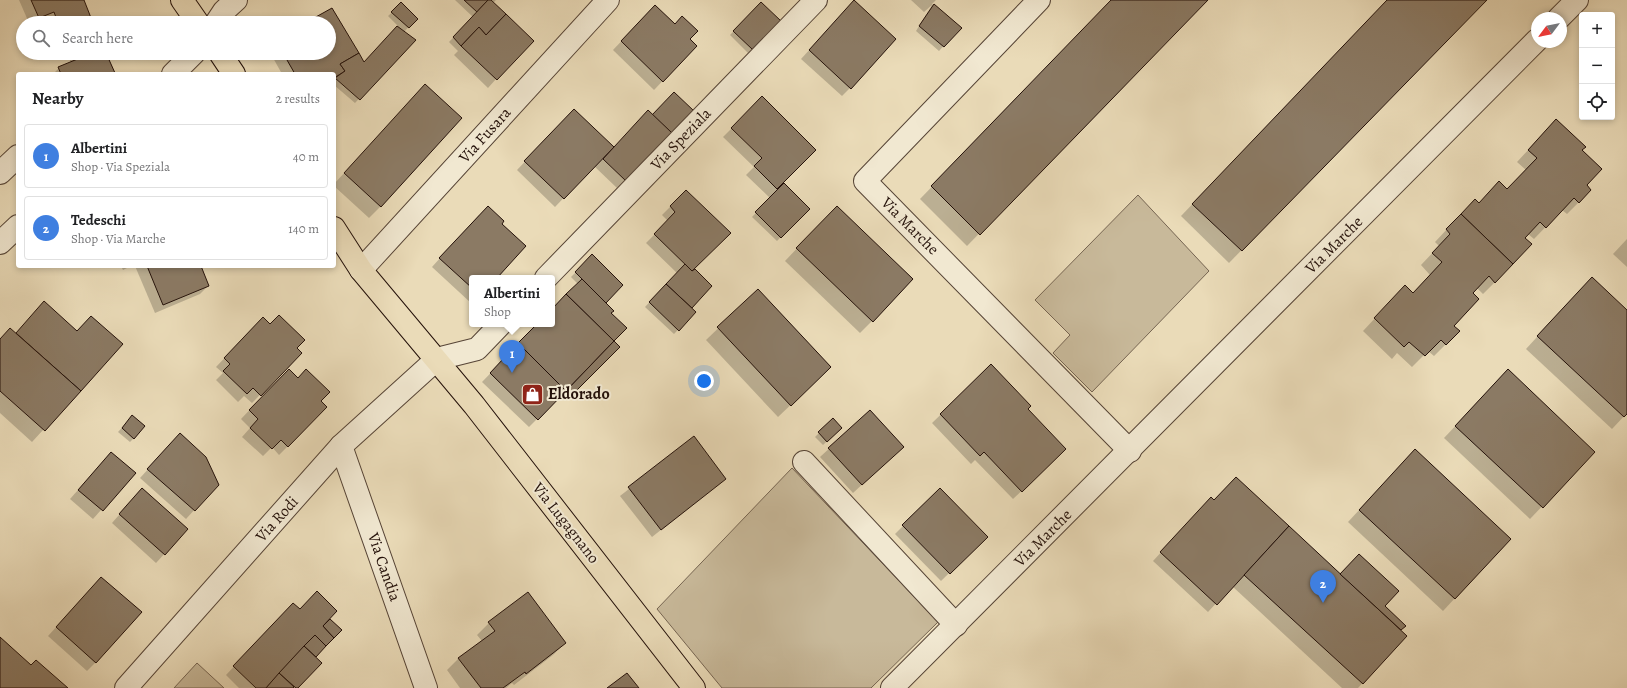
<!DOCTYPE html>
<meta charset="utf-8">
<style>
:root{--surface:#fff;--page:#f2f2f2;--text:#202124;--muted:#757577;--line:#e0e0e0;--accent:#2563eb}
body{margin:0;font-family:Alegreya,serif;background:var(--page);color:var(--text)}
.controls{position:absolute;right:12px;top:12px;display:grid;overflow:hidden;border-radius:4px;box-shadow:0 2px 6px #0003}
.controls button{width:36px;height:36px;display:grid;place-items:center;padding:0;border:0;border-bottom:1px solid var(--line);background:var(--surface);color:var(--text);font:20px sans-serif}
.compass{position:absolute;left:1531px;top:12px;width:36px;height:36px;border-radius:50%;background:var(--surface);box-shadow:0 2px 6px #0003;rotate:238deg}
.you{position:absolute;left:704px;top:381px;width:14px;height:14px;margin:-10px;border:3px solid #fff;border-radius:50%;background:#1a73e8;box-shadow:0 0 0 6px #1a73e833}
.badge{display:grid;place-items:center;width:26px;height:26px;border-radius:50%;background:var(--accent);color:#fff;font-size:13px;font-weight:700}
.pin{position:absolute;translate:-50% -33px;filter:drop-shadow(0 1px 2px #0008)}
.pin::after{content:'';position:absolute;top:21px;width:14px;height:12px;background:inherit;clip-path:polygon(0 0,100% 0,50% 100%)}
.popup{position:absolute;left:469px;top:275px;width:86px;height:52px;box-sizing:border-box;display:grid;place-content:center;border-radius:4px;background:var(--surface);filter:drop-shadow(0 1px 3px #0005);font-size:13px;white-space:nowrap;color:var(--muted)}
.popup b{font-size:15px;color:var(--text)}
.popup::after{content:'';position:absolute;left:50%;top:100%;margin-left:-8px;border:8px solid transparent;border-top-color:var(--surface)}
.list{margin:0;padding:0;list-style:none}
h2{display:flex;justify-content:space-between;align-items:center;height:52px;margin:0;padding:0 16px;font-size:17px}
h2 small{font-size:13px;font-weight:400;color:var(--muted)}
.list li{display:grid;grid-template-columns:26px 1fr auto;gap:12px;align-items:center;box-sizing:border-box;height:64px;margin:0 8px 8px;padding:0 8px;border:1px solid var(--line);border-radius:4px}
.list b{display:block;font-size:15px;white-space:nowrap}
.list p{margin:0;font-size:13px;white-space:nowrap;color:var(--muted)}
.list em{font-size:13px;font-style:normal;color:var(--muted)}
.icon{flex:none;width:22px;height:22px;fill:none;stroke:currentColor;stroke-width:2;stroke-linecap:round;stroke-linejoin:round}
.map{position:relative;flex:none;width:1627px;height:688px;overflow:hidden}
.search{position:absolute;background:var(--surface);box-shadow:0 2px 6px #0003;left:16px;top:16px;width:320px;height:44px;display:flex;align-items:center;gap:10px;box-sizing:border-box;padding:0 14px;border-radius:22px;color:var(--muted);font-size:15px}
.panel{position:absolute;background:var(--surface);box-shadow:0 2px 6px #0003;left:16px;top:72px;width:320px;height:196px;border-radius:4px}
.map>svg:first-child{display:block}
.green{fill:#c8b99a;stroke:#766552}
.shadow{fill:#0003}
.building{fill:#8b7a64;stroke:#24110a}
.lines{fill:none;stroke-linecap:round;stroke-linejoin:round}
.minor-casing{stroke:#564436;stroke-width:24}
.major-casing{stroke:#24110a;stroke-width:24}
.minor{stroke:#f1e8d1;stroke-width:22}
.major{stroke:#eadbb8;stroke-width:22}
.labels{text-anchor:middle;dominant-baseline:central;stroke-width:4;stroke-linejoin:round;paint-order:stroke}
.street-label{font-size:16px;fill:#24110a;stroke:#f1e8d1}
.poi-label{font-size:16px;font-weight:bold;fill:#24110a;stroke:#f1e8d1;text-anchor:start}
</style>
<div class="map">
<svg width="1627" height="688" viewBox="0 0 1627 688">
<rect width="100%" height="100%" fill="#eadbb8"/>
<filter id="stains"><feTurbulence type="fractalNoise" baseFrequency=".005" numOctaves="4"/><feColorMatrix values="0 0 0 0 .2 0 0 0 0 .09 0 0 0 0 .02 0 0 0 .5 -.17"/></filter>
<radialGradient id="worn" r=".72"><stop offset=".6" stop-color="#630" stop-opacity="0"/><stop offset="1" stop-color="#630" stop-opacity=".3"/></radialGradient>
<g class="green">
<path d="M 1138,195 L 1209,271 L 1092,392 L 1053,353 L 1070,335 L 1035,300 Z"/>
<path d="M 792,468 L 938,622 L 871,688 L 722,688 L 657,609 Z"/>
<path d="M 197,663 L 224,688 L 174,688 Z"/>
</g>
<g class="shadow">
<path d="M 19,0 L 83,0 L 92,23 L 47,23 L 45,20 L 38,23 L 29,23 Z"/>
<path d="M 455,0 L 496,0 L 493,3 L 496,79 L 488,88 L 454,55 L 458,51 L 449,42 L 473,17 Z"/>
<path d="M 911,0 L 936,0 L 932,4 L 960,28 L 939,51 L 916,31 L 932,5 L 924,12 Z"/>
<path d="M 1112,0 L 1207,0 L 967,246 L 920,199 Z"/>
<path d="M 1388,0 L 1485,0 L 1229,263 L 1181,216 Z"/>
<path d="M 761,3 L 779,21 L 748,53 L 730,35 Z"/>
<path d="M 401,4 L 416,19 L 404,32 L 414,40 L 355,103 L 334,85 L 334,74 L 282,74 L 272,56 L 275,53 L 329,53 L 329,23 L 307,23 L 331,9 L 363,63 L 398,26 L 388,16 Z"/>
<path d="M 846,10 L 850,88 L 842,96 L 801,59 Z"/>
<path d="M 647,14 L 675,25 L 696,46 L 654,90 L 613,50 Z"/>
<path d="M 67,53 L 105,53 L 113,73 L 53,74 L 59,68 L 71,63 Z"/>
<path d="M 413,98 L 381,206 L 369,218 L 334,186 L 334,184 Z"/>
<path d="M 762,98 L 782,183 L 808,209 L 777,241 L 752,217 L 770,198 L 746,175 L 754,167 L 723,137 Z"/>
<path d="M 574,110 L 614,148 L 652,116 L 692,111 L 617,188 L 594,166 L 555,207 L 517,170 Z"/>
<path d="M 1545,132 L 1581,150 L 1585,186 L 1579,202 L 1567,214 L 1562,210 L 1534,239 L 1528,234 L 1524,238 L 1495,282 L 1483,294 L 1477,288 L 1472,293 L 1453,326 L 1446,344 L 1434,356 L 1428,351 L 1412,367 L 1397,353 L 1392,359 L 1363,331 L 1393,299 L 1412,294 L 1430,275 L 1421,265 L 1439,246 L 1435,242 L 1463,212 L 1507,190 L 1526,170 L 1517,162 Z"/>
<path d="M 686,191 L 689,274 L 711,286 L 690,308 L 695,312 L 674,334 L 645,307 L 677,273 L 646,243 L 668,221 L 662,215 Z"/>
<path d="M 479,215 L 495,278 L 472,278 L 471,303 L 432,267 Z"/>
<path d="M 825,219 L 872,321 L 860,333 L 785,261 Z"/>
<path d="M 1627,239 L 1627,267 L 1613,254 Z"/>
<path d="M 592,256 L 605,303 L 610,313 L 613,341 L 618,347 L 566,399 L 562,394 L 529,427 L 482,382 L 538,324 L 552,324 L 552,310 L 578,284 L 571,277 Z"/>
<path d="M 121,266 L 131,266 L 123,270 Z"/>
<path d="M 135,266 L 200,266 L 208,286 L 200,294 L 155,313 Z"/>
<path d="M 758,290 L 818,379 L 778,417 L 706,340 Z"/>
<path d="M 1580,290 L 1627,311 L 1627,413 L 1612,429 L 1526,349 Z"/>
<path d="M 36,311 L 77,331 L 121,345 L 32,442 L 0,413 L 0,339 L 15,334 Z"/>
<path d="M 254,327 L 295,348 L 301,353 L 252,403 L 244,396 L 238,402 L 216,380 L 223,373 L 216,367 Z"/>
<path d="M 991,366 L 1026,409 L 1056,458 L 1013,499 L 975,460 L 971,464 L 932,423 Z"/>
<path d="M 280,378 L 319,401 L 288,446 L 279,455 L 272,447 L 263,456 L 242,437 L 250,428 L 241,419 Z"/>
<path d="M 1496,383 L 1594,452 L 1530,519 L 1444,438 Z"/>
<path d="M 870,411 L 894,455 L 853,493 L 820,457 Z"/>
<path d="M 833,419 L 841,428 L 823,445 L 815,437 Z"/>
<path d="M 128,421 L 134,438 L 130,442 L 118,432 Z"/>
<path d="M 694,438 L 725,479 L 652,537 L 620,496 Z"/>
<path d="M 172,443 L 217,485 L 186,519 L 140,478 Z"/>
<path d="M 111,453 L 134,473 L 93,519 L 70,499 Z"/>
<path d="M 1403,463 L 1510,539 L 1443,611 L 1348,522 Z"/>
<path d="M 940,489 L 986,537 L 941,581 L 895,534 Z"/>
<path d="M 134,498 L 186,530 L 156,563 L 112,523 Z"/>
<path d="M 1214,502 L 1340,575 L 1384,606 L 1405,626 L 1400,630 L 1406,636 L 1358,688 L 1342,688 L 1232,586 L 1208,612 L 1153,561 L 1203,507 Z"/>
<path d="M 101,578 L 96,662 L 87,671 L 48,636 Z"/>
<path d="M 528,594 L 565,643 L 553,655 L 514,685 L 512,683 L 506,688 L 460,688 L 447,670 L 459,658 L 482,641 L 477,635 L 489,623 Z"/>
<path d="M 300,610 L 329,619 L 340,630 L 314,657 L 297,688 L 239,688 L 226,675 L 285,612 Z"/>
</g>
<g class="building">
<path d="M 31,0 L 84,0 L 93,23 L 58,23 L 54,12 L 39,18 Z"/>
<path d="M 464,0 L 488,0 L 477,12 Z"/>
<path d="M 488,0 L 491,0 L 506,14 L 486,35 L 479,27 L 461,46 L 453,37 Z"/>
<path d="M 854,0 L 896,39 L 851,89 L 809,50 Z"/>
<path d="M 1111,0 L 1208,0 L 980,235 L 931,186 Z"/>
<path d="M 1387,0 L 1487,0 L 1242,251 L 1192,204 Z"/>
<path d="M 401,2 L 418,19 L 409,28 L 391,12 Z"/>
<path d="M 761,2 L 781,21 L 753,50 L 733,31 Z"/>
<path d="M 934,4 L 962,28 L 944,47 L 919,26 Z"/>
<path d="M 655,5 L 675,24 L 682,16 L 698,31 L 690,39 L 697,46 L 663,82 L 621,41 Z"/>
<path d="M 332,8 L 359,53 L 340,64 L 345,71 L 334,78 L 334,74 L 295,74 L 283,53 L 329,53 L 329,23 L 305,23 Z"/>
<path d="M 506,14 L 534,41 L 497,80 L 461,46 L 479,27 L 486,35 Z"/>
<path d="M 397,26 L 416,40 L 360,100 L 335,78 L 345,71 L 340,64 L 359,53 L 364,62 Z"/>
<path d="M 78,53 L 106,53 L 115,73 L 61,74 L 58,67 L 80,58 Z"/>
<path d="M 425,84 L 462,118 L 381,207 L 344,173 Z"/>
<path d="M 674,92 L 694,111 L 672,133 L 652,115 Z"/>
<path d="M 762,96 L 816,150 L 777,189 L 754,166 L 762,158 L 731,128 Z"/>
<path d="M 574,109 L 614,147 L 564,199 L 524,161 Z"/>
<path d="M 648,110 L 672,133 L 626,181 L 603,159 Z"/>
<path d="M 1556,119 L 1586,147 L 1582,150 L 1602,169 L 1587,185 L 1591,190 L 1579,203 L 1574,198 L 1546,228 L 1540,222 L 1525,238 L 1532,244 L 1513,264 L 1461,214 L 1475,199 L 1479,203 L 1499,181 L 1507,189 L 1537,158 L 1528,150 Z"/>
<path d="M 784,183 L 810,209 L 781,238 L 755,212 Z"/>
<path d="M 686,190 L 731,233 L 692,271 L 654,234 L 675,212 L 670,206 Z"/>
<path d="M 488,206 L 504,221 L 502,224 L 526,246 L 497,278 L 472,278 L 472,288 L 439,258 Z"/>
<path d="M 837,206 L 913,279 L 873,322 L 796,248 Z"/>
<path d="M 1461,214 L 1513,264 L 1495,283 L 1489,276 L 1473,293 L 1479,299 L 1454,326 L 1460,331 L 1446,345 L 1441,340 L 1425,356 L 1409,342 L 1404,347 L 1374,318 L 1405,285 L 1413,293 L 1442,262 L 1432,253 L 1450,234 L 1446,229 Z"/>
<path d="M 592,254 L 623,285 L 606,303 L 575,272 Z"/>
<path d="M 685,264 L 692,271 L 695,269 L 712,286 L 692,308 L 666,284 Z"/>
<path d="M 147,266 L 201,266 L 209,286 L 163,305 Z"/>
<path d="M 1592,277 L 1627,310 L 1627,414 L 1624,417 L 1537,336 Z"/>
<path d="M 582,279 L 614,311 L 611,313 L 627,328 L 614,341 L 566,294 Z"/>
<path d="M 666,284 L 696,312 L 679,331 L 649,302 Z"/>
<path d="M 758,289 L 831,367 L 791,406 L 717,327 Z"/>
<path d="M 566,294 L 614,341 L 566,391 L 518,343 L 537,324 L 552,324 L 552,309 Z"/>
<path d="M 44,301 L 77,331 L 91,316 L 123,344 L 81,391 L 16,333 Z"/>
<path d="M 279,315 L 305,340 L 297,348 L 302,353 L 261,396 L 253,388 L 247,394 L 223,371 L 230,364 L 224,358 L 263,317 L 270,324 Z"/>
<path d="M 10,328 L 81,391 L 45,431 L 0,391 L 0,339 Z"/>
<path d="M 614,341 L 620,347 L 571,396 L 566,391 Z"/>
<path d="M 518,343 L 566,391 L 538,420 L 490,373 Z"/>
<path d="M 991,364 L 1031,406 L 1028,409 L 1066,449 L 1022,492 L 984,452 L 980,456 L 940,414 Z"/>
<path d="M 289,369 L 298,378 L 306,369 L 330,392 L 321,401 L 327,407 L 288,447 L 281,440 L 272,449 L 250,428 L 258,419 L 249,410 Z"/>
<path d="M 1508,369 L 1595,452 L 1543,508 L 1455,426 Z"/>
<path d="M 870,410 L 904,447 L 862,485 L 828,448 Z"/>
<path d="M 132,415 L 145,426 L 134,439 L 122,428 Z"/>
<path d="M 833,418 L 842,428 L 827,442 L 818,432 Z"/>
<path d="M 180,433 L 206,457 L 219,485 L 195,511 L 147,469 Z"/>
<path d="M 694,436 L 726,479 L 661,530 L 628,487 Z"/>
<path d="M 1415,449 L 1511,539 L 1455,599 L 1359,510 Z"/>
<path d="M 111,452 L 136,473 L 103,511 L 78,490 Z"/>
<path d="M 1236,477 L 1289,526 L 1217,605 L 1160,552 L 1211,497 L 1214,500 Z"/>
<path d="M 142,488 L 188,529 L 165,555 L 119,514 Z"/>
<path d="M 940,488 L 988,537 L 950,574 L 902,525 Z"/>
<path d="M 1289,526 L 1407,636 L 1363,684 L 1244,575 Z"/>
<path d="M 1359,554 L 1399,591 L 1385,606 L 1406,626 L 1401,630 L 1340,574 Z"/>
<path d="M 101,577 L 142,612 L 96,663 L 56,627 Z"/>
<path d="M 317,591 L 337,611 L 323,626 L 334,638 L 326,646 L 315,635 L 266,688 L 256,688 L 233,666 L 293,603 L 300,609 Z"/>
<path d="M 528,592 L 566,643 L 526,674 L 525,672 L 503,688 L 481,688 L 458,658 L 495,631 L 488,622 Z"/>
<path d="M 330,619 L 342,630 L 334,638 L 323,626 Z"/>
<path d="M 315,635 L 326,646 L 316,657 L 304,646 Z"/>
<path d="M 0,637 L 31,665 L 36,660 L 68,688 L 0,688 Z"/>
<path d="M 304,646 L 322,663 L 298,688 L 296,688 L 279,673 Z"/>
<path d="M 279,673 L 294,687 L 293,688 L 266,688 Z"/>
<path d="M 627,673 L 639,688 L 607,688 Z"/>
</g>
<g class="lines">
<defs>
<g id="minor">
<path d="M 1039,0 L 865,181 L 1130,451"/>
<path d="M 1559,18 L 1577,0"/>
<path d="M 216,23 L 224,11 L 236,0"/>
<path d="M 173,74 L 194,53"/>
<path d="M 0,173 L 18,156"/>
<path d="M 0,243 L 18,226"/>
<path d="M 361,270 L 608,0"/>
<path d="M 546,278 L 816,0"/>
<path d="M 341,446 L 426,688"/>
<path d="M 804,462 L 956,625"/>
<path d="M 126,688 L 341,446 L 437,359 L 477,349 L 501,324"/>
<path d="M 892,688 L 1537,40"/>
</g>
<g id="major">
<path d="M 182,0 L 198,23"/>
<path d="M 220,53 L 234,74"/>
<path d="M 334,228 L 361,270 L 474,405 L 694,688"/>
</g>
</defs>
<use href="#minor" class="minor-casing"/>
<use href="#major" class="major-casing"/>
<use href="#minor" class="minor"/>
<use href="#major" class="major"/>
</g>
<defs>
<symbol id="shop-square" viewBox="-11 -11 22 22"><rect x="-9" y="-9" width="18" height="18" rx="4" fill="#8f2418" stroke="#f1e8d1"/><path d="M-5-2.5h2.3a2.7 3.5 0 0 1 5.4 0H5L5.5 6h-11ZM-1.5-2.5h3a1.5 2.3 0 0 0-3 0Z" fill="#fff"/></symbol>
</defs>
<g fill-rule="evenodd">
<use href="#shop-square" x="520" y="382" width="25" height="25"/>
</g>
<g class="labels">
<g class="street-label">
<text transform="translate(485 135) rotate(-48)">Via Fusara</text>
<text transform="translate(681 139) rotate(-46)">Via Speziala</text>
<text transform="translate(910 226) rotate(45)">Via Marche</text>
<text transform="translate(1334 245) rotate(-45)">Via Marche</text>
<text transform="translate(277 519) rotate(-48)">Via Rodi</text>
<text transform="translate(566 523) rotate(52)">Via Lugagnano</text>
<text transform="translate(1043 538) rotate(-45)">Via Marche</text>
<text transform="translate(384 567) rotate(71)">Via Candia</text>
</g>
<g class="poi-label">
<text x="548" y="394">Eldorado</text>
</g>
</g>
<rect width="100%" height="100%" filter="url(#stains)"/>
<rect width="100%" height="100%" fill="url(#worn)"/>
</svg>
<div class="controls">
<button>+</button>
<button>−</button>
<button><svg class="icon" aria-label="locate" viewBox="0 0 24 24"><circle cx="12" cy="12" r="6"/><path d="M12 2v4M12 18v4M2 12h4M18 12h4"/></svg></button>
</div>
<svg class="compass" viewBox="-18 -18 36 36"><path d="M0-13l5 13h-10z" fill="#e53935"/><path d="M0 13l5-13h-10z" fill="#757577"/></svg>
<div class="you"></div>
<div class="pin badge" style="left:512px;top:373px;background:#3f7fe0">1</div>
<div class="popup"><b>Albertini</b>Shop</div>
<div class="pin badge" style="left:1323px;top:603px;background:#3f7fe0">2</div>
<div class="search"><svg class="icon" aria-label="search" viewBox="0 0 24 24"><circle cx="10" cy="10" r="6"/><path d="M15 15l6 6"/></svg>Search here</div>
<section class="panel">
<h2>Nearby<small>2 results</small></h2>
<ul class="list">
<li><span class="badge" style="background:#3f7fe0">1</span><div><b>Albertini</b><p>Shop · Via Speziala</p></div><em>40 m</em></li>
<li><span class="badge" style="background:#3f7fe0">2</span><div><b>Tedeschi</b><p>Shop · Via Marche</p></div><em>140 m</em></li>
</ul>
</section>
</div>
